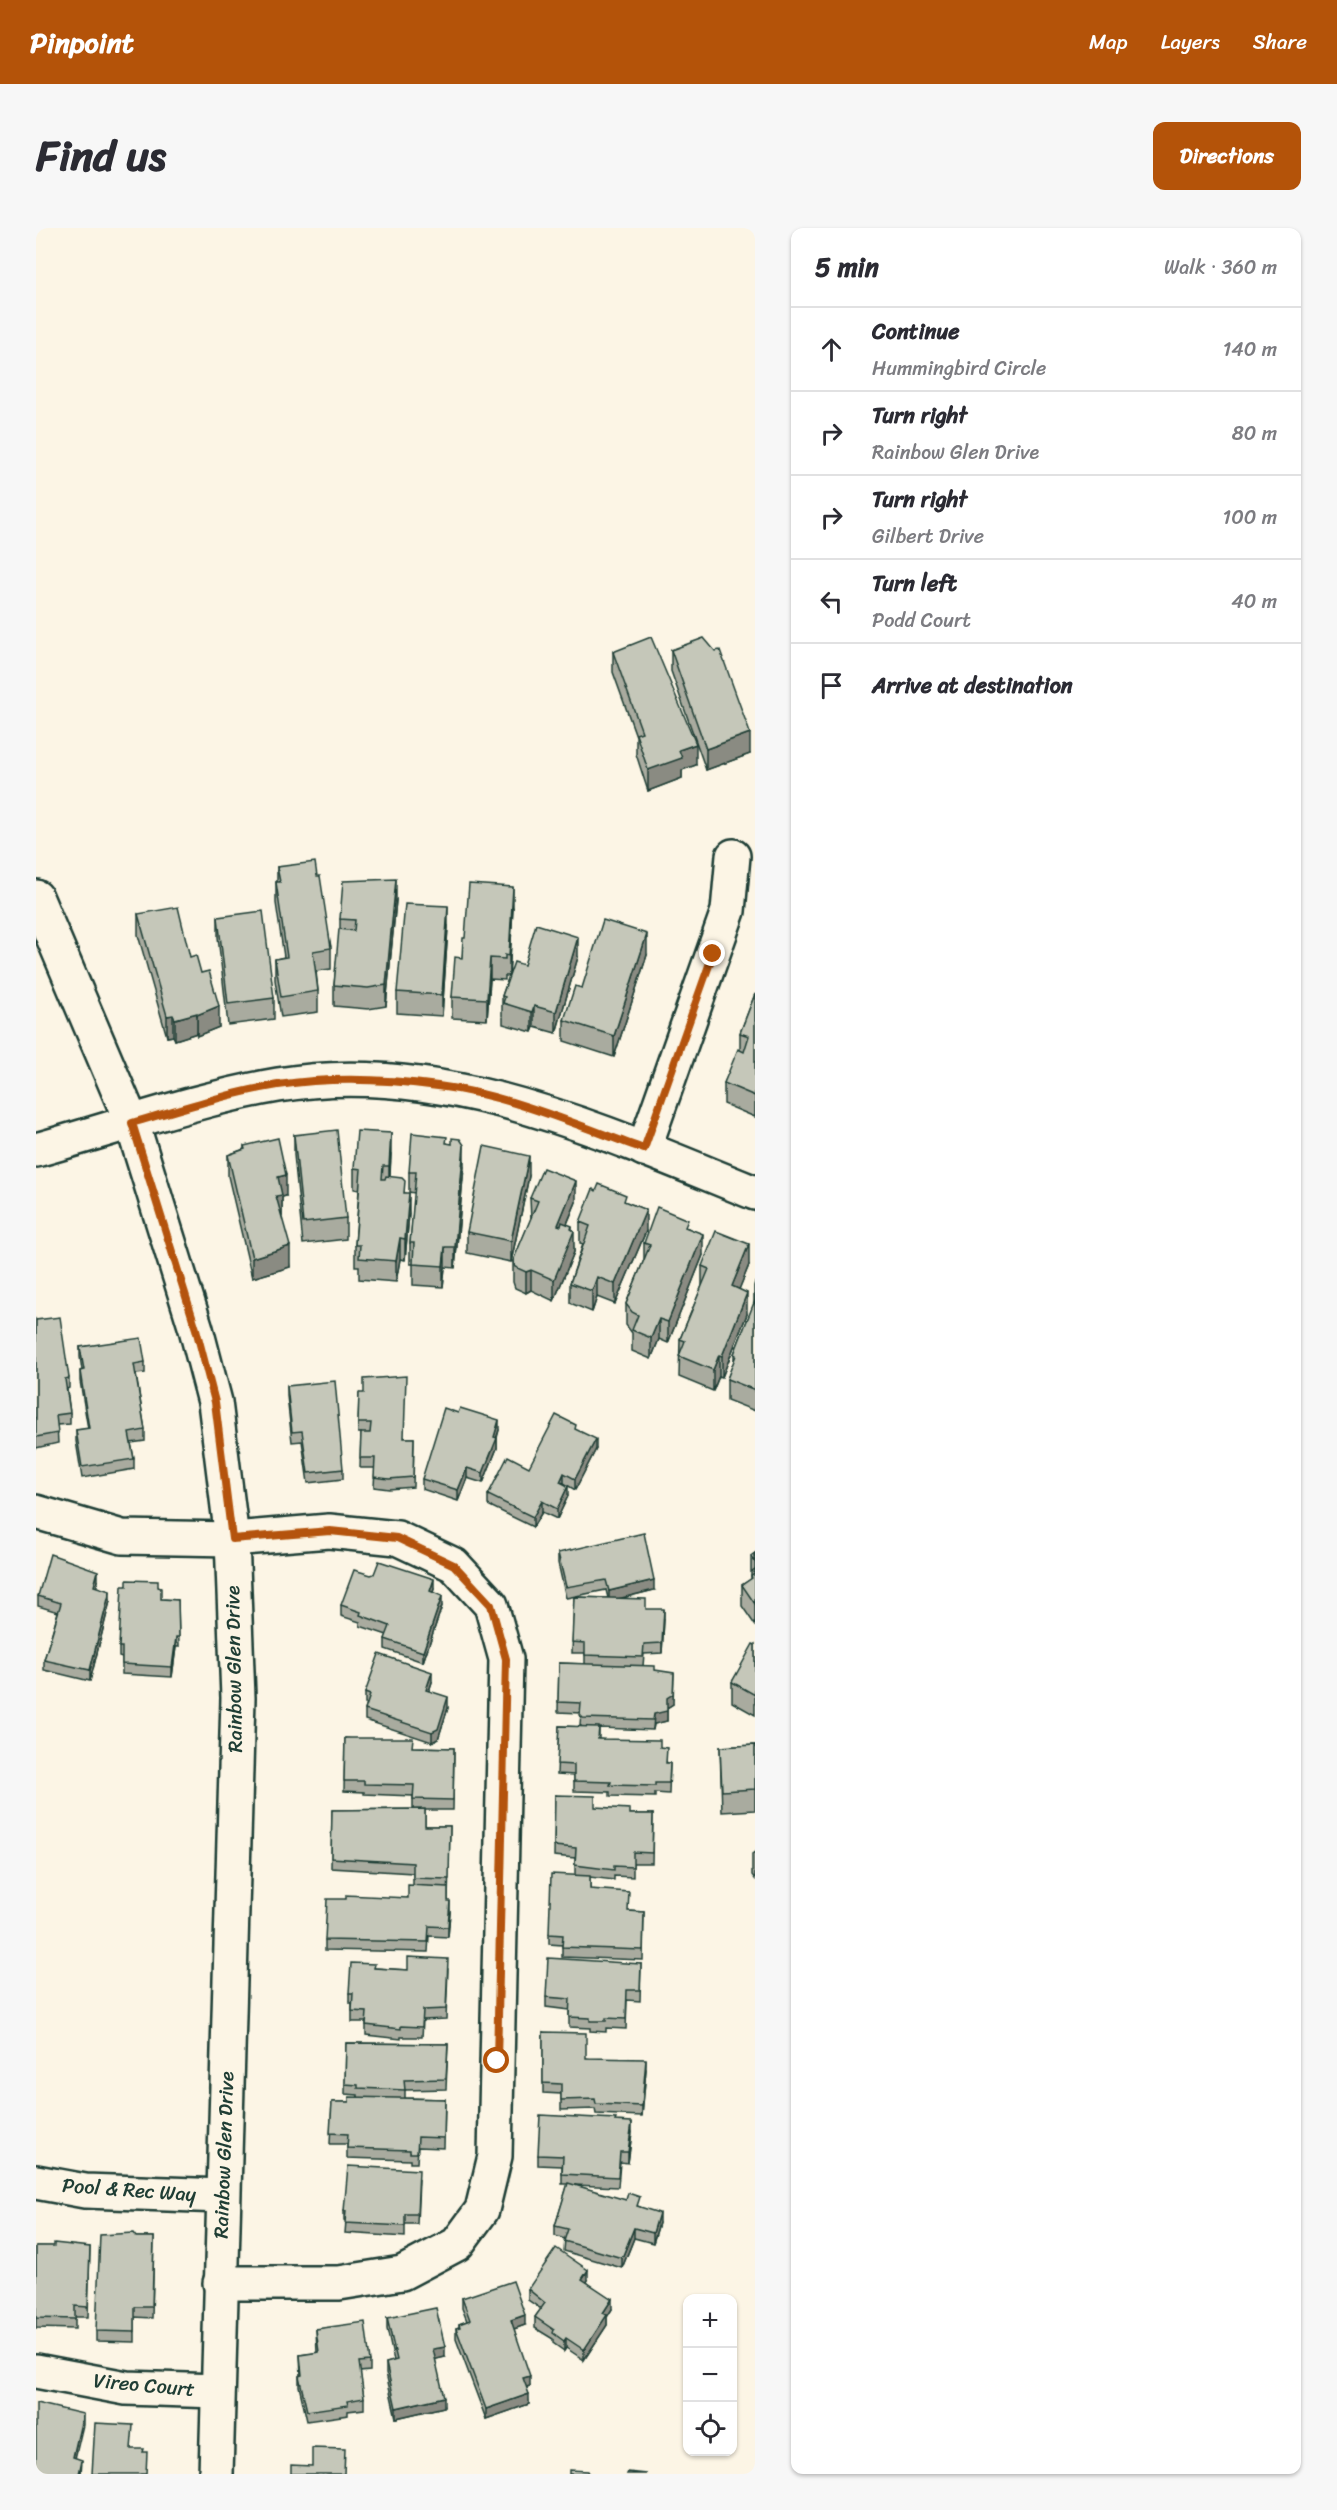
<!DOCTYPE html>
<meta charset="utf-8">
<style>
:root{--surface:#fff;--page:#f7f7f7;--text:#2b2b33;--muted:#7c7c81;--line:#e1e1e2;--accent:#b45309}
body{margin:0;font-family:Sriracha,sans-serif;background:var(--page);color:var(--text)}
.controls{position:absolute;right:18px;bottom:18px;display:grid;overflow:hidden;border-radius:12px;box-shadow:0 2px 4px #0004}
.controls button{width:54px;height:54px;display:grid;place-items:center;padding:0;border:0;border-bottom:2px solid var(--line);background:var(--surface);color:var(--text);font:30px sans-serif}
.stop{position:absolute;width:18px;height:18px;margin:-14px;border:4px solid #b45309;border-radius:50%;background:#fff}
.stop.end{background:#b45309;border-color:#fff;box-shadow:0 2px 6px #0008}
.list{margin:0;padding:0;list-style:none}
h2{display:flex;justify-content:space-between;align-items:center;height:78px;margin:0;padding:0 24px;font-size:26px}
h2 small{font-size:20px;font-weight:400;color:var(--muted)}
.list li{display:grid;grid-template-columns:39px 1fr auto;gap:18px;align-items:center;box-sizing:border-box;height:84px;padding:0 24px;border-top:2px solid var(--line)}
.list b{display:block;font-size:22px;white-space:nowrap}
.list p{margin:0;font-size:20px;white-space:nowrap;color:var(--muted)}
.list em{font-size:20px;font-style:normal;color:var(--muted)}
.icon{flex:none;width:33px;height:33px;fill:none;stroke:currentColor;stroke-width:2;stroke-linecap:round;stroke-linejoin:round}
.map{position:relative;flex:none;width:719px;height:2246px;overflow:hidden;border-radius:12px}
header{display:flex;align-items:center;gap:36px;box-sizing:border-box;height:84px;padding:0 30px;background:var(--accent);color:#fff}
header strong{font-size:28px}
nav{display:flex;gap:33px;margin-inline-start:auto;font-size:21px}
.intro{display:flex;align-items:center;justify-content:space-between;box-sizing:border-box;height:144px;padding:0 36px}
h1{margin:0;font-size:42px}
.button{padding:15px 27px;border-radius:12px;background:var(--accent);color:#fff;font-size:21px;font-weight:700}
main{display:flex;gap:36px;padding:0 36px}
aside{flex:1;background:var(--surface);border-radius:12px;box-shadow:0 2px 4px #0004}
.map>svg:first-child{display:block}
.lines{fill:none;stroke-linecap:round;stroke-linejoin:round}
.minor-casing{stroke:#1f3d34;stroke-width:38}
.minor{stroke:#fcf5e5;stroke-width:33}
.wall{fill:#a9ab9f;stroke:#1f3d34;stroke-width:1.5}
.shaded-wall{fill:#8a8b82;stroke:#1f3d34;stroke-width:1.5}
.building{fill:#c5c7b9;stroke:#1f3d34;stroke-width:1.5}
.route{stroke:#b45309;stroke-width:8}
.labels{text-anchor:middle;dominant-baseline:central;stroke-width:4.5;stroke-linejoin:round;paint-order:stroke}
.street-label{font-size:20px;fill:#1f3d34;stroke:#fcf5e5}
</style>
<header>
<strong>Pinpoint</strong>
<nav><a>Map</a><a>Layers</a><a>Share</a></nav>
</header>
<div class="intro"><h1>Find us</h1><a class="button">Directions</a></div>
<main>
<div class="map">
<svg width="719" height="2246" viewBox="0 0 719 2246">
<rect width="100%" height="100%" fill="#fcf5e5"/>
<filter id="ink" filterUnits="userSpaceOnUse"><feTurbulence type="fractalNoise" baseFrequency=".0167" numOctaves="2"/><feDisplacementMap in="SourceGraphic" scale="12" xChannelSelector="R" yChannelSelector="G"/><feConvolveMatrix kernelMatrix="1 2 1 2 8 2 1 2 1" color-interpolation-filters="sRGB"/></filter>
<g filter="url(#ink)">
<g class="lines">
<defs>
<g id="minor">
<path d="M 0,669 L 96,895 L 160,1101 L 179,1174 L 196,1311 L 202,1470 L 180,2246"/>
<path d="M 608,921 L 692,683 L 697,628"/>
<path d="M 0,922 C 80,900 160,871 242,857 C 408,829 569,905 719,965"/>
<path d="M 0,1284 L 86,1309 L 196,1311 L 293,1303 L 361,1310 L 418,1337 L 455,1377 L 470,1431 L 459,1928 L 446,1982 L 421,2016 L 366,2045 L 303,2055 L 184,2055"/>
<path d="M 0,1954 L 49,1963 L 187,1968"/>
<path d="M 0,2143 L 90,2160 L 182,2163"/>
</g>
</defs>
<use href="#minor" class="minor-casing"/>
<use href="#minor" class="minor"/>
</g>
<g class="wall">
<path d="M 635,422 L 714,526 L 670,542 L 635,443 Z"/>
<path d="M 577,424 L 660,537 L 646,542 L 646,550 L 612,563 L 600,526 L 600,508 L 577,444 Z"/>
<path d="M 241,639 L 281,648 L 295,720 L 295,741 L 280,743 L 282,763 L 282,784 L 245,789 L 239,752 L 239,731 L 248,729 L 240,675 L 240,654 L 241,654 Z"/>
<path d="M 360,672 L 350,778 L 332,781 L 298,778 L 298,757 L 304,702 L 304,691 Z"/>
<path d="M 477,680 L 473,748 L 488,737 L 542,729 L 520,805 L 498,799 L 496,804 L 467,796 L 467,789 L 466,788 L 466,768 L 473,748 L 469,748 L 469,752 L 454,751 L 451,792 L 416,790 L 416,769 L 426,730 L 429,710 Z"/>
<path d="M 102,686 L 154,729 L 165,745 L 183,799 L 161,808 L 161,805 L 139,812 L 137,808 L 131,809 L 102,707 Z"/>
<path d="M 182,689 L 238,770 L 238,791 L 192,797 L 182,709 Z"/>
<path d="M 412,699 L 406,788 L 361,785 L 361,764 Z"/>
<path d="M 611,727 L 578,829 L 528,813 L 528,792 L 546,760 Z"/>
<path d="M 719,766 L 719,889 L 688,876 L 688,855 L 704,822 L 704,805 Z"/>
<path d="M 258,907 L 310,990 L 310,1011 L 267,1016 L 258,927 Z"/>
<path d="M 411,915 L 428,938 L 419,1040 L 409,1039 L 407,1059 L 377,1057 L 377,1036 L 374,1036 L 374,1015 L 379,965 L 373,964 L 373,944 Z"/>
<path d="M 208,918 L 250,968 L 246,969 L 246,988 L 245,988 L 254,1039 L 216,1050 L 192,948 L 192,927 L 208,921 Z"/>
<path d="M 355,926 L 354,948 L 369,965 L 373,986 L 369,1032 L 364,1031 L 360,1054 L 323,1051 L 323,1038 L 319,1038 L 319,1017 L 323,962 L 318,961 L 318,940 Z"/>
<path d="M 493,948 L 475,1034 L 431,1025 L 431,1004 Z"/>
<path d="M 494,970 L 540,974 L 531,996 L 536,1002 L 538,1024 L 518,1073 L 495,1062 L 490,1065 L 479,1060 L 477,1054 L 477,1033 L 495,991 Z"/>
<path d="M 590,975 L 610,1003 L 579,1076 L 561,1069 L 556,1084 L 534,1075 L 534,1055 L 547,1016 L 544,1015 L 544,994 Z"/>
<path d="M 652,1000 L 667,1027 L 632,1115 L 623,1111 L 615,1131 L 596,1123 L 596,1105 L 590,1097 L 590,1076 L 608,1032 L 608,1015 Z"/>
<path d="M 713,1037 L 703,1061 L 711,1086 L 686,1149 L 683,1148 L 677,1163 L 643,1149 L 644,1111 L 666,1058 L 666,1038 Z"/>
<path d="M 719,1054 L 719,1183 L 691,1172 L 691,1151 L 698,1134 L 698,1126 L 718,1076 L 718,1058 Z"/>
<path d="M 0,1092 L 33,1150 L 33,1160 L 31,1161 L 34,1185 L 34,1196 L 21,1197 L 22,1215 L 0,1220 Z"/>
<path d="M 44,1119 L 109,1134 L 109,1145 L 100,1146 L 109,1202 L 109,1213 L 95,1215 L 98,1231 L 98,1241 L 46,1250 L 40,1213 L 40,1202 L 52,1201 L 44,1153 L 44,1143 L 46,1142 L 44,1129 Z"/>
<path d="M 251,1158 L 307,1241 L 307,1251 L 272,1255 L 266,1213 L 256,1214 L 251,1168 Z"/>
<path d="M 323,1165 L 369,1210 L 378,1210 L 377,1259 L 353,1261 L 338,1259 L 339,1240 L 324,1240 L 325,1205 L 322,1205 Z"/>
<path d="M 422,1185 L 463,1202 L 461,1210 L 461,1220 L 447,1255 L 431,1250 L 422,1273 L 386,1261 L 386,1251 Z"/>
<path d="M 540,1202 L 560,1221 L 539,1262 L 528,1255 L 532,1268 L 521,1291 L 506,1284 L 497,1299 L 452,1277 L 452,1267 L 493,1239 Z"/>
<path d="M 522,1325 L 618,1362 L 582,1371 L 610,1381 L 628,1391 L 626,1425 L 608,1426 L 607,1438 L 619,1442 L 637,1476 L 631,1480 L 631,1493 L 618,1496 L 617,1502 L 563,1500 L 563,1511 L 624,1519 L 631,1535 L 634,1535 L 633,1566 L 619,1565 L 619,1569 L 574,1568 L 574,1564 L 538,1563 L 538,1547 L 521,1546 L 523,1498 L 546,1499 L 544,1497 L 545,1485 L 522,1484 L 523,1435 L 549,1436 L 549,1425 L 536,1425 L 538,1369 L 572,1370 L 570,1362 L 530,1370 L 522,1335 Z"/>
<path d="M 719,1325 L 719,1397 L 706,1378 L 706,1357 L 715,1351 L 715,1328 Z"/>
<path d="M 335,1347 L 398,1361 L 397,1364 L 406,1378 L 387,1434 L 349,1421 L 349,1411 L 351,1407 L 324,1398 L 324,1394 L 305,1388 L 305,1377 Z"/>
<path d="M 62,1353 L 60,1359 L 74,1373 L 54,1453 L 8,1442 L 8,1432 L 22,1384 L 2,1378 L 2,1368 Z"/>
<path d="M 91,1358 L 122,1359 L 125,1371 L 142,1372 L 143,1419 L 140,1419 L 136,1449 L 86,1446 L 86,1430 L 83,1429 L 83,1419 Z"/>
<path d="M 719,1417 L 719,1487 L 696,1474 L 696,1454 Z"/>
<path d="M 396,1454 L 393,1463 L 412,1480 L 402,1511 L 396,1514 L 329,1492 L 329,1482 L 331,1476 L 329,1476 L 329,1465 Z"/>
<path d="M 309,1510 L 377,1519 L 418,1520 L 417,1582 L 389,1582 L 389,1598 L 414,1598 L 412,1673 L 414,1684 L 412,1709 L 393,1708 L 392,1724 L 289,1722 L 289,1712 L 310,1671 L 372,1670 L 377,1658 L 377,1645 L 295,1640 L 296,1582 L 377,1581 L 377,1568 L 328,1566 L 328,1564 L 308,1563 Z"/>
<path d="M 719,1517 L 719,1582 L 686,1584 L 684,1519 Z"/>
<path d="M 519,1567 L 559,1579 L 594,1586 L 617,1586 L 616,1635 L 597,1635 L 597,1649 L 578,1648 L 578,1652 L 554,1649 L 554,1661 L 592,1683 L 608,1684 L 607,1732 L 526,1729 L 526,1717 L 513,1716 L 513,1706 L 539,1648 L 539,1630 L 518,1628 Z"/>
<path d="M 719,1624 L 719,1651 L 716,1647 L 716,1626 Z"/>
<path d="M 605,1736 L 604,1773 L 591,1772 L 590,1801 L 570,1800 L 570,1804 L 554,1803 L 554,1800 L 533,1799 L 533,1782 L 510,1779 L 510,1769 Z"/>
<path d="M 338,1740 L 372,1742 L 412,1741 L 410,1791 L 387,1792 L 386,1809 L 365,1809 L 365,1811 L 330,1807 L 330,1794 L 316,1794 L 316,1775 L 313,1775 L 313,1765 Z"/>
<path d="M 507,1804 L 550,1830 L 610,1841 L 606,1888 L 560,1886 L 559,1881 L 525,1882 L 525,1866 L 507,1865 Z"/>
<path d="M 310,1815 L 412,1816 L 410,1861 L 369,1862 L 369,1870 L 409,1871 L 408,1920 L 382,1919 L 381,1935 L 374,1935 L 374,1932 L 311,1930 L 311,1916 L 294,1916 L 296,1874 L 313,1874 L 322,1869 L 322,1867 L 309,1866 Z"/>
<path d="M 579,1893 L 596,1904 L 592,1935 L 584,1934 L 582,1959 L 539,1957 L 604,1979 L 623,1995 L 617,2015 L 598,2010 L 586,2040 L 528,2023 L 529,2011 L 519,2008 L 519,1998 L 532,1956 L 526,1956 L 526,1938 L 502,1937 L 502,1927 Z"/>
<path d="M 383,1952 L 381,1996 L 369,1996 L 369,2009 L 309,2005 L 310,1993 L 308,1993 L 308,1983 Z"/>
<path d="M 100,2009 L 118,2009 L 116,2090 L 99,2089 L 99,2114 L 60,2113 L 60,2103 Z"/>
<path d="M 0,2018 L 54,2019 L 52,2089 L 39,2089 L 39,2101 L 0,2100 Z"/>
<path d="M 552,2052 L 551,2054 L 576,2081 L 571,2089 L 571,2097 L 548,2132 L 530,2120 L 528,2123 L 517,2115 L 517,2111 L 499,2100 L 499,2089 L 505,2081 L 492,2072 L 492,2061 Z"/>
<path d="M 426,2070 L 489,2097 L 478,2101 L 494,2158 L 491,2159 L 493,2176 L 450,2191 L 420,2111 L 420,2100 L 423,2099 L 423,2096 L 431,2093 L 426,2080 Z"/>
<path d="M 351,2090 L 409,2129 L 399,2131 L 408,2179 L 360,2190 L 350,2145 L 350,2135 L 358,2133 L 351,2101 Z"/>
<path d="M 280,2101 L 334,2133 L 334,2143 L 324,2144 L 328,2170 L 328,2181 L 312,2183 L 312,2187 L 271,2193 L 263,2158 L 263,2148 L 265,2148 L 264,2127 L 281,2125 Z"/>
</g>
<g class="shaded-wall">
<path d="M 714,505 L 714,526 L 670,542 L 670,521 Z"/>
<path d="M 660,516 L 660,537 L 646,542 L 646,550 L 612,563 L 612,542 L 643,522 Z"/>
<path d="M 360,651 L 360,672 L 350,778 L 350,757 Z"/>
<path d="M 477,659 L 477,680 L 473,748 L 473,728 Z"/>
<path d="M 412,678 L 412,699 L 406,788 L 406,767 Z"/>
<path d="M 611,706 L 611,727 L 578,829 L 578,808 Z"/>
<path d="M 542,709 L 542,729 L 520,805 L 520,784 Z"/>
<path d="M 454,730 L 454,751 L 451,792 L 451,771 Z"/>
<path d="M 183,778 L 183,799 L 161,808 L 161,787 Z"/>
<path d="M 498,778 L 498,799 L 496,804 L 496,784 Z"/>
<path d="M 161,785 L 161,805 L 139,812 L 139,791 Z"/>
<path d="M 137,787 L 137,808 L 131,809 L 131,788 Z"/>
<path d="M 355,905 L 355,926 L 353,959 L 353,938 Z"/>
<path d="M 428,917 L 428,938 L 419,1040 L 419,1019 Z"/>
<path d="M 493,928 L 493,948 L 475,1034 L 475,1013 Z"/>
<path d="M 250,947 L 250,968 L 246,969 L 246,988 L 240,989 L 240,968 L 242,949 Z"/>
<path d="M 540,953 L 540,974 L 522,1017 L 522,997 Z"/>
<path d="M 373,965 L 373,986 L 369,1032 L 369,1011 Z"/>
<path d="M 610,982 L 610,1003 L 579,1076 L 579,1056 Z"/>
<path d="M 536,998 L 536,1007 L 538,1003 L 538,1024 L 518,1073 L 518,1052 Z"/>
<path d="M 667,1006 L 667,1027 L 632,1115 L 632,1094 Z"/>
<path d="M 364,1010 L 364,1031 L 360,1054 L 360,1033 Z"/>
<path d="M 713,1016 L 713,1037 L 696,1079 L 696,1058 Z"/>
<path d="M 254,1018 L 254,1039 L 216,1050 L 216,1030 Z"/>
<path d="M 409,1019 L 409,1039 L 407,1059 L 407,1038 Z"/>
<path d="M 495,1042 L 495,1062 L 490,1065 L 490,1044 Z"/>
<path d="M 561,1049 L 561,1069 L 556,1084 L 556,1063 Z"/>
<path d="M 711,1065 L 711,1086 L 686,1149 L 686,1128 Z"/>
<path d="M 623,1091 L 623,1111 L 615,1131 L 615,1110 Z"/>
<path d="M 683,1127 L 683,1148 L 677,1163 L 677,1142 Z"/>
<path d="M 463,1192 L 463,1202 L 459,1214 L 461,1210 L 461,1220 L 447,1255 L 447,1245 Z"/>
<path d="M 560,1211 L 560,1221 L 539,1262 L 539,1251 Z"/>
<path d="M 431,1240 L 431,1250 L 422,1273 L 422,1262 Z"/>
<path d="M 528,1245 L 528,1255 L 524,1254 Z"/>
<path d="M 532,1258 L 532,1268 L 521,1291 L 521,1281 Z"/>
<path d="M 506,1273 L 506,1284 L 497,1299 L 497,1289 Z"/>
<path d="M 62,1343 L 62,1353 L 58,1369 L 58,1358 Z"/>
<path d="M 398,1351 L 398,1361 L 394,1374 L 394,1363 Z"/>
<path d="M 618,1352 L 618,1362 L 573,1373 L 573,1363 Z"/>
<path d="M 74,1363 L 74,1373 L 54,1453 L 54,1442 Z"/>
<path d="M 406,1368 L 406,1378 L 387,1434 L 387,1424 Z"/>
<path d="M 628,1381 L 628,1391 L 626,1425 L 626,1415 Z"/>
<path d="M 140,1409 L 140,1419 L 136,1449 L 136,1439 Z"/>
<path d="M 396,1444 L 396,1454 L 390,1472 L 390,1462 Z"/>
<path d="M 638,1445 L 637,1476 L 631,1480 L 631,1493 L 618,1496 L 617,1502 L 618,1486 L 631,1470 Z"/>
<path d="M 412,1469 L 412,1480 L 402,1511 L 396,1514 L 396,1504 Z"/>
<path d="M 414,1673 L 414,1684 L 412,1709 L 412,1699 Z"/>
<path d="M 610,1831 L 610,1841 L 606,1888 L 606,1878 Z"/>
<path d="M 596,1894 L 596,1904 L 592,1935 L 592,1924 Z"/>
<path d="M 623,1985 L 623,1995 L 617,2015 L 617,2005 Z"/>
<path d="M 598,2000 L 598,2010 L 586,2040 L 586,2030 Z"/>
<path d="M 552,2042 L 552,2052 L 546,2061 L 546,2051 Z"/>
<path d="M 576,2071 L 576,2081 L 571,2089 L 571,2097 L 548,2132 L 548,2122 L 567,2085 Z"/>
<path d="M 489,2087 L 489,2097 L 475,2102 L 475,2092 Z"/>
<path d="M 530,2110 L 530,2120 L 528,2123 L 528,2113 Z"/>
<path d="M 409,2119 L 409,2129 L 397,2132 L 397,2121 Z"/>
<path d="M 494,2148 L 494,2158 L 487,2160 L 487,2150 Z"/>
<path d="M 493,2166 L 493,2176 L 450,2191 L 450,2181 Z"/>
<path d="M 408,2169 L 408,2179 L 360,2190 L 360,2180 Z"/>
<path d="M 47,2186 L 47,2197 L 37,2239 L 37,2229 Z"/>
<path d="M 46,2232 L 45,2246 L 43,2246 Z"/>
</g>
<g class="building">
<path d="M 615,409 L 660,516 L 643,522 L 646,530 L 612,542 L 600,506 L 606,504 L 577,424 Z"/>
<path d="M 668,410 L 679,423 L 684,422 L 714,505 L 670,521 L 635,422 Z"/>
<path d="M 279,634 L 281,648 L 284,648 L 295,720 L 277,723 L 282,763 L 245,769 L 239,731 L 251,729 L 240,654 L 244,654 L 241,639 Z"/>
<path d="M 360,651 L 350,757 L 332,760 L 298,757 L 303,701 L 318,703 L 319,692 L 304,691 L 307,653 Z"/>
<path d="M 433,656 L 477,659 L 473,728 L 469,727 L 469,731 L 454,730 L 451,771 L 416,769 L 419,729 L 426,730 L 427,710 L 429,710 Z"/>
<path d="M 369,676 L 412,678 L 406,767 L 361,764 Z"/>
<path d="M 142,679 L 154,729 L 160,727 L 165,745 L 173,743 L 183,778 L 161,787 L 161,785 L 139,791 L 137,787 L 131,788 L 102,686 Z"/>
<path d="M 227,683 L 238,770 L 192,776 L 182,689 Z"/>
<path d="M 567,692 L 611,706 L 578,808 L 528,792 L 539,758 L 546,760 Z"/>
<path d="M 500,696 L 542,709 L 520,784 L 498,778 L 496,784 L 467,775 L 469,769 L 466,768 L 478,734 L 488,737 Z"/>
<path d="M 719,766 L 719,868 L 688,855 L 702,821 L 708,824 L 713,808 L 704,805 Z"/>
<path d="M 301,902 L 310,990 L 267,995 L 258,907 Z"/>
<path d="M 321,903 L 355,905 L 353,938 L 347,938 L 346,951 L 349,951 L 350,948 L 366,950 L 369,953 L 368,965 L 373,965 L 369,1011 L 364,1010 L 360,1033 L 323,1030 L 324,1017 L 319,1017 L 325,941 L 318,940 Z"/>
<path d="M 376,905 L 411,909 L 410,915 L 416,916 L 416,910 L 424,911 L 428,917 L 419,1019 L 409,1019 L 407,1038 L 377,1036 L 378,1015 L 374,1015 L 380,944 L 373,944 Z"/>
<path d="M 242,910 L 250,947 L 242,949 L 246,967 L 240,968 L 254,1018 L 216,1030 L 192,927 L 209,921 L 208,918 Z"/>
<path d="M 448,918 L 493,928 L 475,1013 L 431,1004 Z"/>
<path d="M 507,940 L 540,953 L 522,997 L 525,998 L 526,994 L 536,998 L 535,1001 L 538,1003 L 518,1052 L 495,1042 L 490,1044 L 479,1039 L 477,1033 L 502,973 L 494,970 Z"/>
<path d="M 563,956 L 590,967 L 588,973 L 610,982 L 579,1056 L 561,1049 L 556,1063 L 534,1055 L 554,998 L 544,994 L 557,961 L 560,963 Z"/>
<path d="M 621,979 L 652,992 L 649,999 L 667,1006 L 632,1094 L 623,1091 L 615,1110 L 596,1102 L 602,1087 L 596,1084 L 590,1076 L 614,1017 L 608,1015 Z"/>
<path d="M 680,1003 L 713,1016 L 696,1058 L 711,1065 L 686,1128 L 683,1127 L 677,1142 L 643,1128 L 649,1113 L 644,1111 L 673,1041 L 666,1038 Z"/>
<path d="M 719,1072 L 719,1162 L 691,1151 L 700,1127 L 698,1126 Z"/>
<path d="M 24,1089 L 33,1150 L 29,1151 L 34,1185 L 20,1187 L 22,1205 L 0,1209 L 0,1092 Z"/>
<path d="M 105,1110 L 109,1134 L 98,1136 L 109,1202 L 93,1205 L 98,1231 L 46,1239 L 40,1202 L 53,1200 L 44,1143 L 48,1142 L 44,1119 Z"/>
<path d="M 370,1148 L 368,1210 L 378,1210 L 377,1249 L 353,1251 L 338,1249 L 339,1230 L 324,1230 L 325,1205 L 334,1205 L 335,1195 L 322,1195 L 323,1165 L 328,1165 L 328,1151 Z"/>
<path d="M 299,1153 L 307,1241 L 272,1245 L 266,1203 L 256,1204 L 251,1158 Z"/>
<path d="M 408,1180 L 422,1185 L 424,1180 L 463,1192 L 458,1209 L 461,1210 L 447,1245 L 431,1240 L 422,1262 L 386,1251 Z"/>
<path d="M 520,1187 L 540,1197 L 539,1201 L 560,1211 L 539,1251 L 528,1245 L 524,1254 L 532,1258 L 521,1281 L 506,1273 L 497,1289 L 452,1267 L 472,1228 L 493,1239 Z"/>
<path d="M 608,1305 L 618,1352 L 573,1363 L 570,1352 L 530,1359 L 522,1325 Z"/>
<path d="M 719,1325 L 719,1334 L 715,1328 Z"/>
<path d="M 14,1326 L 62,1343 L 58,1358 L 74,1363 L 54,1442 L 8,1432 L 25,1375 L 2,1368 Z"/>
<path d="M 343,1333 L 398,1351 L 394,1363 L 406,1368 L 387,1424 L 349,1411 L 354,1398 L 324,1387 L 325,1384 L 305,1377 L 318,1342 L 335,1347 L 338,1346 Z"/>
<path d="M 719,1341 L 719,1376 L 706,1357 L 716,1350 L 715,1348 L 719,1346 L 716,1343 Z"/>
<path d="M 91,1352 L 122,1353 L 122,1359 L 125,1360 L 125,1371 L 142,1372 L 143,1409 L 140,1409 L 136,1439 L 86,1436 L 86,1419 L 83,1419 L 86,1358 L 91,1358 Z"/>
<path d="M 538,1369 L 610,1371 L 610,1381 L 628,1381 L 626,1415 L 608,1416 L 607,1429 L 549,1427 L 549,1415 L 536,1414 Z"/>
<path d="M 717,1416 L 719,1417 L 719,1467 L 696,1454 Z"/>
<path d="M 343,1426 L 396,1444 L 390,1462 L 412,1469 L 402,1501 L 396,1504 L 329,1482 L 334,1467 L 329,1465 Z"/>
<path d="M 523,1435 L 619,1438 L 619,1442 L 638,1445 L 637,1466 L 631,1470 L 631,1483 L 618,1486 L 617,1492 L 547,1490 L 544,1487 L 545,1475 L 522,1474 Z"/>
<path d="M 523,1498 L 563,1499 L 562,1511 L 624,1512 L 624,1519 L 631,1520 L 630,1535 L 634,1535 L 633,1555 L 619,1555 L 619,1558 L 574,1557 L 575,1554 L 538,1553 L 538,1537 L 521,1536 Z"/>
<path d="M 309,1510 L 377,1510 L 376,1519 L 418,1520 L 417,1572 L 377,1571 L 378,1557 L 328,1556 L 328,1553 L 308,1553 Z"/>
<path d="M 719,1517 L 719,1561 L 686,1563 L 684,1519 Z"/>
<path d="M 519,1567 L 559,1568 L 559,1579 L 594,1581 L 594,1586 L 617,1586 L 616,1625 L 597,1624 L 597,1639 L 578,1638 L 578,1642 L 539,1637 L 540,1620 L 518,1618 Z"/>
<path d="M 389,1581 L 389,1598 L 414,1598 L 413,1651 L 377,1650 L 377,1635 L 295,1630 L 296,1582 Z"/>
<path d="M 515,1646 L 554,1648 L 554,1661 L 593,1664 L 592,1683 L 608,1684 L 607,1722 L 526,1719 L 527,1707 L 513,1706 Z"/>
<path d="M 372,1657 L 412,1659 L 412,1673 L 414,1673 L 412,1699 L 393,1698 L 392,1714 L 289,1712 L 291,1671 L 310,1671 L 310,1667 L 372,1670 Z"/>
<path d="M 372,1729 L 412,1731 L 410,1781 L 387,1782 L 386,1799 L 365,1798 L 365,1801 L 330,1797 L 331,1784 L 316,1783 L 317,1765 L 313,1765 L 315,1735 L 339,1736 L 338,1740 L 372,1742 Z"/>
<path d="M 512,1730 L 605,1736 L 604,1762 L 591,1762 L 590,1791 L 570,1790 L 570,1793 L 554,1793 L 554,1790 L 533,1789 L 534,1771 L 510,1769 Z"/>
<path d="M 507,1804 L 550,1805 L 550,1830 L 610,1831 L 606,1878 L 560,1876 L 559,1871 L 525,1872 L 525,1856 L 507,1855 Z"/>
<path d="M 310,1815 L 412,1816 L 410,1851 L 368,1852 L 369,1862 L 322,1860 L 322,1857 L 309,1856 Z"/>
<path d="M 313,1869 L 409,1871 L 408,1910 L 382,1909 L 381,1925 L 374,1925 L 374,1922 L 311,1920 L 312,1906 L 294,1905 L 296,1874 L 313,1874 Z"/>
<path d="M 504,1887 L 580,1891 L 579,1893 L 596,1894 L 592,1924 L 584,1924 L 582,1949 L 526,1946 L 527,1928 L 502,1927 Z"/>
<path d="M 312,1938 L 383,1942 L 381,1986 L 369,1986 L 369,1998 L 309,1995 L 310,1983 L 308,1983 Z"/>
<path d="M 532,1955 L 590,1972 L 592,1965 L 604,1969 L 601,1978 L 623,1985 L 617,2005 L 598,2000 L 586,2030 L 528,2013 L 532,2001 L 519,1998 Z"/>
<path d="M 97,2005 L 100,2009 L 118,2009 L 116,2079 L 99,2079 L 99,2104 L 60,2103 L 64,2007 Z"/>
<path d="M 18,2015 L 54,2019 L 52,2079 L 39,2078 L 39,2091 L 0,2090 L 0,2018 L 18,2018 Z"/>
<path d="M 520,2020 L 552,2042 L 546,2051 L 576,2071 L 567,2085 L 571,2087 L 548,2122 L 530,2110 L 528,2113 L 517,2105 L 518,2102 L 499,2089 L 509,2075 L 492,2061 Z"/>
<path d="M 477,2053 L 489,2087 L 475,2092 L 494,2148 L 487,2150 L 493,2166 L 450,2181 L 420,2100 L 424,2099 L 423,2096 L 434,2092 L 426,2070 Z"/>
<path d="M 400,2080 L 409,2119 L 397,2121 L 408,2169 L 360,2180 L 350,2135 L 361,2132 L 351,2090 Z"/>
<path d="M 329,2094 L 334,2133 L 323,2134 L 328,2170 L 311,2173 L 312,2177 L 271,2183 L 263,2148 L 266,2147 L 264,2127 L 283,2124 L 280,2101 Z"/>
<path d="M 0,2175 L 47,2186 L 37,2229 L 46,2232 L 43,2246 L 0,2246 Z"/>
<path d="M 59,2195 L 97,2197 L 95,2221 L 108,2221 L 107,2224 L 111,2224 L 110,2246 L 56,2246 Z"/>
<path d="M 276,2220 L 309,2221 L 308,2246 L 255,2246 L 255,2237 L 276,2238 Z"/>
<path d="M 533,2242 L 552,2243 L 553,2246 L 533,2246 Z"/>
<path d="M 592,2244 L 611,2246 L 591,2246 Z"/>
</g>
</g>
<g class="lines" filter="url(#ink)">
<path class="route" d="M 461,1833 L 470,1431 L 455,1377 L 418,1337 L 361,1310 L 294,1303 L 196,1311 L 179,1174 L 160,1101 L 96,895 C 144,881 193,865 242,857 C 295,849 350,851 402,858 C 473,867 541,897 608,921 L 677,726"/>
</g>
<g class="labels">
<g class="street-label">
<text transform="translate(198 1441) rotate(-91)">Rainbow Glen Drive</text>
<text transform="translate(188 1927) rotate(-88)">Rainbow Glen Drive</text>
<text transform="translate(93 1962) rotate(4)">Pool &amp; Rec Way</text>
<text transform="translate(108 2157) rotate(5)">Vireo Court</text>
</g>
</g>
</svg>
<div class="controls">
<button>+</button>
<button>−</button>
<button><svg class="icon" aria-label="locate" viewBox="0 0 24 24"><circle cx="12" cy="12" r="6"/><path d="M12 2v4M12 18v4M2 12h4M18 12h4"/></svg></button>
</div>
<div class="stop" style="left:461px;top:1833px"></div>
<div class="stop end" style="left:677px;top:726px"></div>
</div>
<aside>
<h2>5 min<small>Walk · 360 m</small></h2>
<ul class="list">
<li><svg class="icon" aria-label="ahead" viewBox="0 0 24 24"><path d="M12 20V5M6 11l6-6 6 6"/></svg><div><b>Continue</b><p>Hummingbird Circle</p></div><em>140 m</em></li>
<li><svg class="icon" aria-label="right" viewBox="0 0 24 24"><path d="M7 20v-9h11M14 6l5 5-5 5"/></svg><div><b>Turn right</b><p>Rainbow Glen Drive</p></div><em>80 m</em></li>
<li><svg class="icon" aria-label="right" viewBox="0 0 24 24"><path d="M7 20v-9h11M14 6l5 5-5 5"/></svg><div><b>Turn right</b><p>Gilbert Drive</p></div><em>100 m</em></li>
<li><svg class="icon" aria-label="left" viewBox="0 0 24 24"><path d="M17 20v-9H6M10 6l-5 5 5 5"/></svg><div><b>Turn left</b><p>Podd Court</p></div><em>40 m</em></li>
<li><svg class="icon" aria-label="arrive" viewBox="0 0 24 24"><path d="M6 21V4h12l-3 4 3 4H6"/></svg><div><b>Arrive at destination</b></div></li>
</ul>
</aside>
</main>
